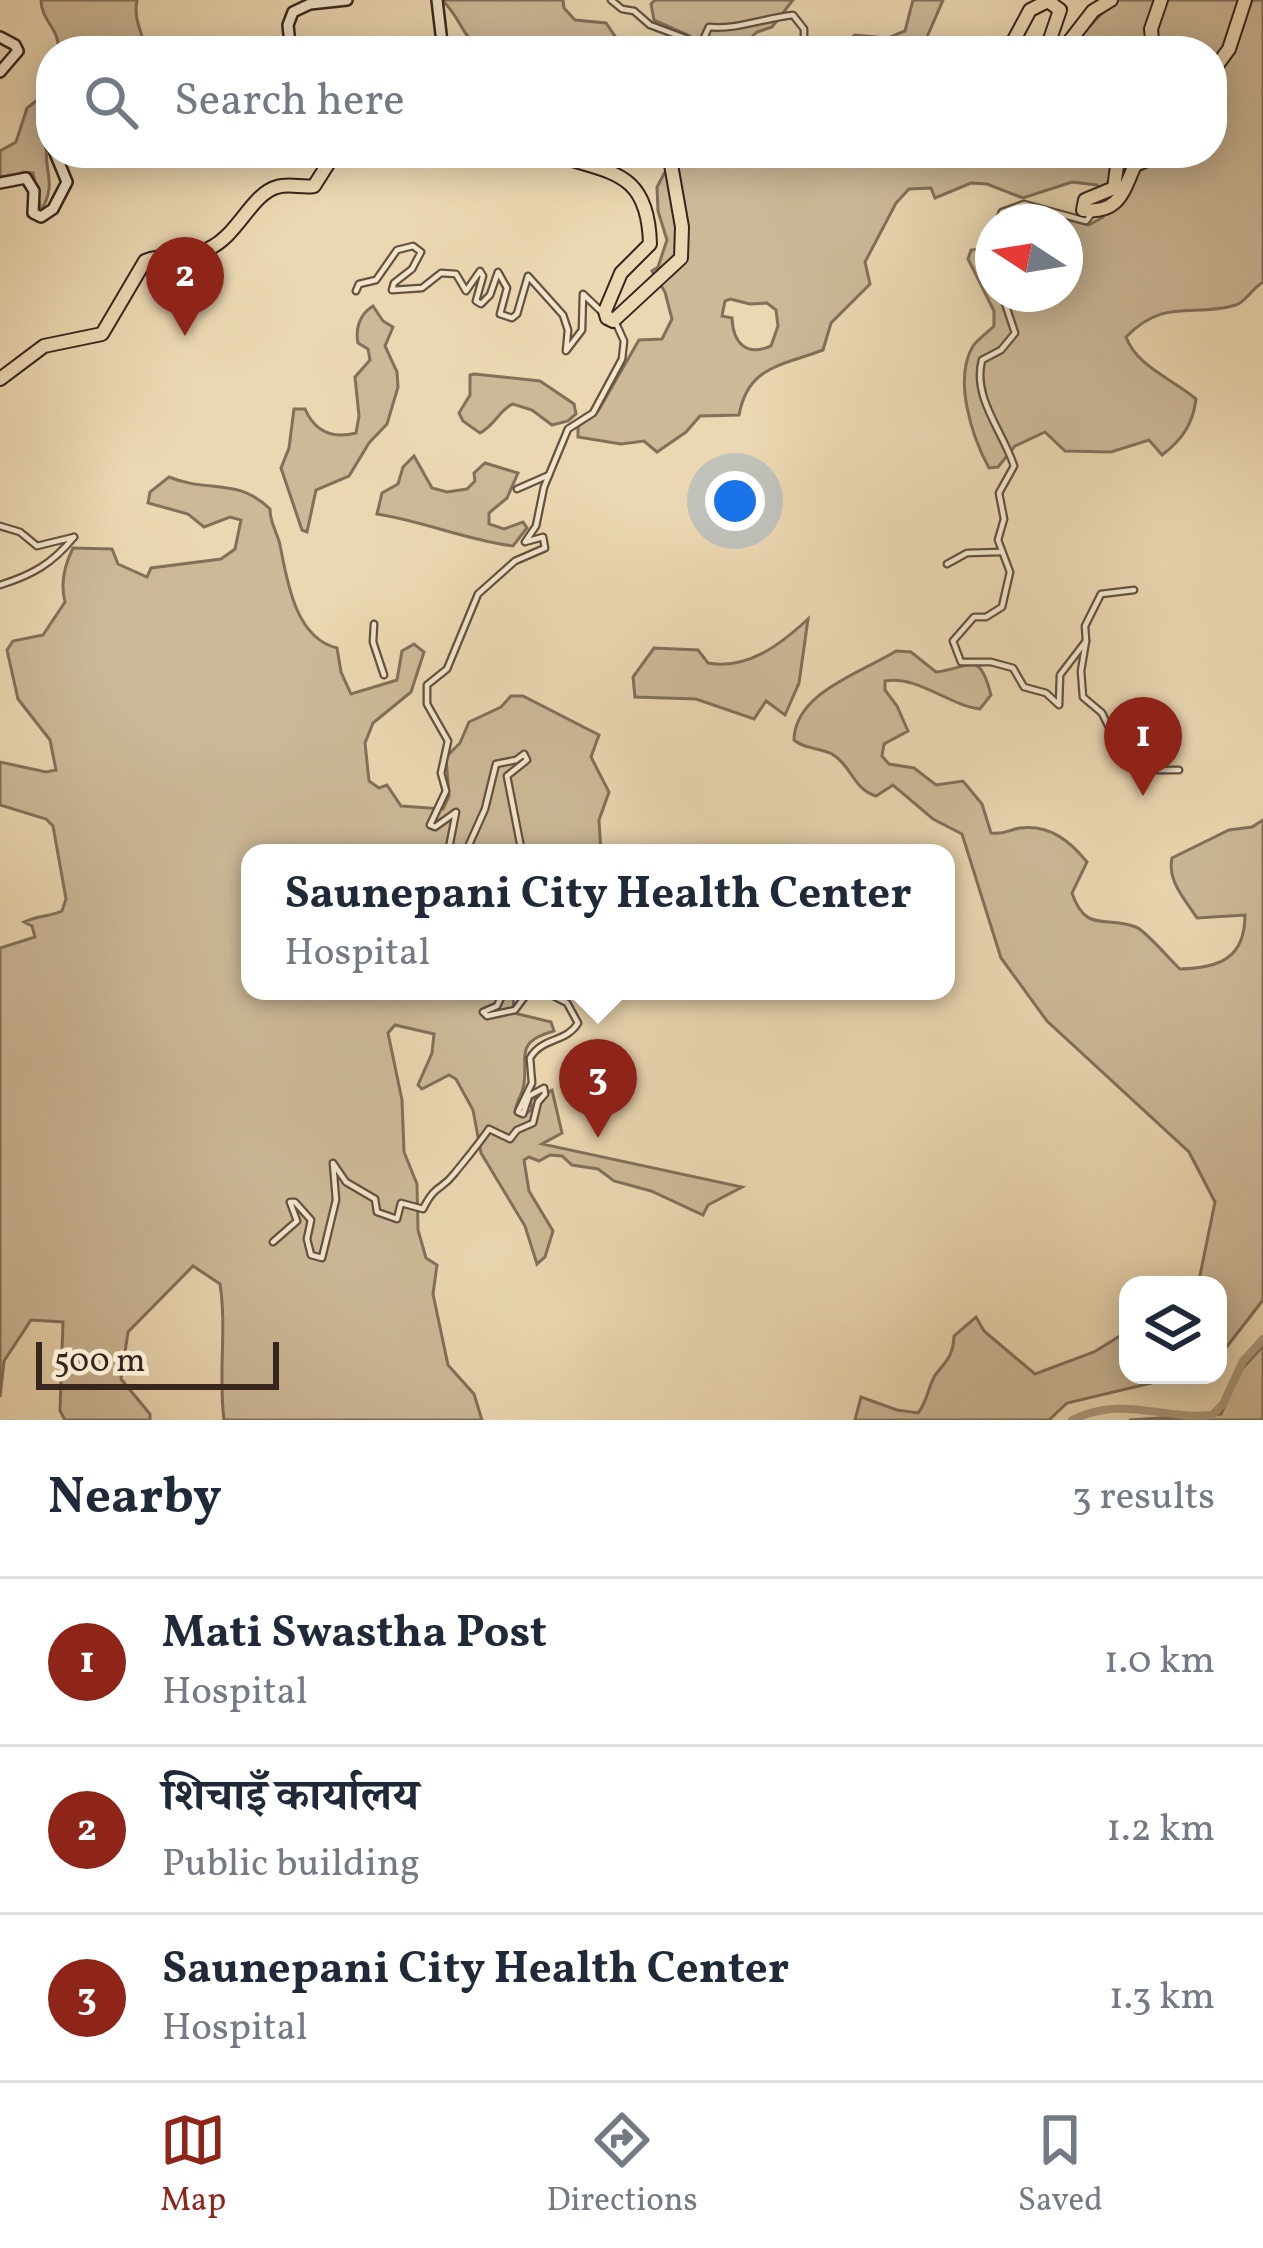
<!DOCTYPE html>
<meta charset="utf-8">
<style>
:root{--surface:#fff;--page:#f2f2f3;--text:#1f2937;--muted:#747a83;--line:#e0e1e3;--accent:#8f2418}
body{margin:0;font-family:Vollkorn,"Noto Serif Devanagari",serif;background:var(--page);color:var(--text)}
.controls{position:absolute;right:36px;bottom:36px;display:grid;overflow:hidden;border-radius:24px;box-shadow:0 6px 30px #0003}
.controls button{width:108px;height:108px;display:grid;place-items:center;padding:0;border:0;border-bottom:3px solid var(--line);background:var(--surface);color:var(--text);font:60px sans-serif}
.compass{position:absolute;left:975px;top:204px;width:108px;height:108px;border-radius:50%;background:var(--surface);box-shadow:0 6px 30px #0003;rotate:282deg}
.scale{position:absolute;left:36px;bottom:30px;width:243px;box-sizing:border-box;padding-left:12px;border:6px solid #38261c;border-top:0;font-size:33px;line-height:42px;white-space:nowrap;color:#38261c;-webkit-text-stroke:9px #f2e5cc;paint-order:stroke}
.you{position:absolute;left:735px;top:501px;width:42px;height:42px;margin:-30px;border:9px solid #fff;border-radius:50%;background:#1a73e8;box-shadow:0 0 0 18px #1a73e833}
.badge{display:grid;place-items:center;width:78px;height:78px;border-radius:50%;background:var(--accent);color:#fff;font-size:39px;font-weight:700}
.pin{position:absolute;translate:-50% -99px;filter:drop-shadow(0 3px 6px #0008)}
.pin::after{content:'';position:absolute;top:63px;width:42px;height:36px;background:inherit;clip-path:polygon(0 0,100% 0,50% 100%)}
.popup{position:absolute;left:241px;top:844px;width:714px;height:156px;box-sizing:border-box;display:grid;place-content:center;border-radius:24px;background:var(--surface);filter:drop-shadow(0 3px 9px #0005);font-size:39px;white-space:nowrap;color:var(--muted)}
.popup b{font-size:45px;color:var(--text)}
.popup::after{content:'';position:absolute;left:50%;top:100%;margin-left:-24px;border:24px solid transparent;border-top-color:var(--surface)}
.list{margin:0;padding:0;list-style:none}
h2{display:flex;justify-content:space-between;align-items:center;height:156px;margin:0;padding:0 48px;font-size:51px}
h2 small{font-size:39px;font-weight:400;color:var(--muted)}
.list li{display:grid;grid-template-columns:78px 1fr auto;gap:36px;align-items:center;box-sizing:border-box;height:168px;padding:0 48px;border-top:3px solid var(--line)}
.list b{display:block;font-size:45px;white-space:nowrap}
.list p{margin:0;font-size:39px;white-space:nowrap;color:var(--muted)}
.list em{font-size:39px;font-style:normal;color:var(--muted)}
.icon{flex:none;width:66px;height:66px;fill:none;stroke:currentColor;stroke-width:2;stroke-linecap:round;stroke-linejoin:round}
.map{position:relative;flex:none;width:1263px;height:1420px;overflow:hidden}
.search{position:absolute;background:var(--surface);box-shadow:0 6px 30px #0003;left:36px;right:36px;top:36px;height:132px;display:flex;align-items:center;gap:30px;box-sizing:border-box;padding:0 42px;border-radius:48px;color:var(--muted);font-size:45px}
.sheet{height:660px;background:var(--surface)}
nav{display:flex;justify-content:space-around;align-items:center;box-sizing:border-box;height:168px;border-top:3px solid var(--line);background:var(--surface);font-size:33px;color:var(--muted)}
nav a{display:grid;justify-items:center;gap:6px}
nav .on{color:var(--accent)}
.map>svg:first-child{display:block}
.green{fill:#cdb998;stroke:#82705a;stroke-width:3;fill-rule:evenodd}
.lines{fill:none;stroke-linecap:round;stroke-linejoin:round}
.river{stroke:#ae9b7e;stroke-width:8}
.minor-casing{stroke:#655241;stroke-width:9}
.secondary-casing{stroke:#38261c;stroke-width:14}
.primary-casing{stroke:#38261c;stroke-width:16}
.minor{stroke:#f2e5cc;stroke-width:4.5}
.secondary{stroke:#f2e5cc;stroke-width:9}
.primary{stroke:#ebd7b1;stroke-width:12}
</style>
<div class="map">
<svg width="1263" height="1420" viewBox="0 0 1263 1420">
<rect width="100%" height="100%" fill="#ebd7b1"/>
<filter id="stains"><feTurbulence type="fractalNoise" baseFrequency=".00167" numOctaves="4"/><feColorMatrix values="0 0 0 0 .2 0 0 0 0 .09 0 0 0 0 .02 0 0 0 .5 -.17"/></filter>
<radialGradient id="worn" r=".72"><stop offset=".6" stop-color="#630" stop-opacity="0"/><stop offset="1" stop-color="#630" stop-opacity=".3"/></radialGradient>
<g class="green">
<path d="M 41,0 L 137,0 C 133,21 143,32 145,50 L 157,51 L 58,51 C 61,30 41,21 41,0 Z"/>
<path d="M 442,0 L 563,0 L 564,8 L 575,20 L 606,23 L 619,42 L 616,51 L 509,51 L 506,47 C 461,54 469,26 442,0 Z"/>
<path d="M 655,0 L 793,0 L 772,27 L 757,32 L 736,51 L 691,51 L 690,36 L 654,20 L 651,4 Z"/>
<path d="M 913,0 L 943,0 L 921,51 L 846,49 L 848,40 L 855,35 L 888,38 L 905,31 Z"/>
<path d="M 1115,0 L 1263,0 L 1263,282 C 1252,289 1244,303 1236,305 C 1193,318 1165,297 1126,337 C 1137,367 1173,379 1196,399 C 1193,424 1182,440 1162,455 L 1149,440 L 1111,452 L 1065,451 L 1045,432 L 1015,446 L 998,467 L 989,468 C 972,437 953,379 973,346 C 978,339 988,332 994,326 L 994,311 L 968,259 L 971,250 L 986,248 L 993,252 L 993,294 L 1065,294 L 1065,222 L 1043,222 L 1047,215 L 1089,225 L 1103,217 L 1105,198 L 1097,185 L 1072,182 L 1023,198 L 987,184 L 971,183 L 935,198 L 931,188 L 909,189 L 896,203 L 865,262 L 870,284 L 831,323 L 823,350 C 781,366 748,366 739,415 L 700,416 L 686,432 L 657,452 L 644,441 L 621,444 L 578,437 L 578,426 L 598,411 L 639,340 L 662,339 L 672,319 L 665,292 L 652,271 L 658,267 L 667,240 L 658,211 L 657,187 L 675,153 L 1212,153 L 1212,51 L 1081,51 L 1074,42 ZM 730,299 L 750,304 L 767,303 L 776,310 L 778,326 L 771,346 C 745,357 733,342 732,318 L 722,316 L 725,301 Z"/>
<path d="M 51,58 C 51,88 51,117 47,145 C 43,173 58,181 41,211 L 33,173 L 24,172 L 0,180 L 0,151 L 16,142 L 27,108 L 43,96 L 42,68 Z"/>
<path d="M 373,306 L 383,321 L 393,327 L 385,346 L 397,372 L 398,387 L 387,424 L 369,443 L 349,476 L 316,490 L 307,532 L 302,530 L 281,468 L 289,448 L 294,409 L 305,409 C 315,432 332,439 356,433 L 359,416 L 355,377 L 370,360 L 368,349 L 358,343 C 355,328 360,314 373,306 Z"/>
<path d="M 474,374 L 540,381 L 574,404 L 576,414 L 568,421 L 552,425 L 532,410 L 513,404 C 500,409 496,424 480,433 L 463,421 L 459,413 L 470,395 L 470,375 Z"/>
<path d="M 414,456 L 432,488 L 447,492 L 467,489 L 475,481 L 474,473 L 485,463 L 518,473 L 507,498 L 489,513 L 489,524 L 504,529 L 523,522 L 527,528 L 513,546 C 466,540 423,521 377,514 L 382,493 L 398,484 L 403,467 Z"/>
<path d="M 169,477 C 207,493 238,477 270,509 C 270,524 277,531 280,545 C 287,580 295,638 337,648 L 341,672 L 351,694 L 397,680 L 402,651 L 414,644 L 424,652 L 411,692 L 373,723 L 365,743 L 369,781 L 379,788 L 387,785 L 401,806 L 443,809 L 449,796 L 446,757 L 460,743 L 469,722 L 501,707 L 511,696 L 523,696 L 599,735 L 591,757 L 609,792 L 599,820 L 601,853 L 250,853 L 250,991 L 517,991 L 513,996 L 514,1013 L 551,1022 L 554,1031 C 514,1042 528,1056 524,1084 C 523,1094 516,1101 515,1112 L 522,1117 L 532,1109 L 530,1100 L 552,1090 L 562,1133 L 542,1144 L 742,1187 L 708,1205 L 703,1215 L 651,1191 L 614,1181 L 598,1169 L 572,1165 L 562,1156 L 550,1155 L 539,1161 L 529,1157 L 524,1160 L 529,1191 L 553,1231 L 545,1257 L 537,1264 L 525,1226 L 481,1153 L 473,1110 L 456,1079 L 449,1075 L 422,1089 L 418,1085 L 432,1053 L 434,1034 L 395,1025 L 388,1033 L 402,1100 L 404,1152 L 417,1184 L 418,1230 L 426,1258 L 437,1265 L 433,1294 L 448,1365 L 474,1394 L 482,1420 L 224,1420 C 218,1374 227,1329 220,1284 L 193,1266 L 128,1332 L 121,1379 L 150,1414 L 150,1420 L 65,1420 L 60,1411 L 63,1322 L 31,1320 L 4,1361 L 0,1397 L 0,948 L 35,937 L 32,926 L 24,922 C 38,915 49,917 62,911 L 66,899 L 53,826 L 46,819 L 0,805 L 0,762 L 46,772 L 56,770 L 50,740 L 18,699 L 7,650 L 13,641 L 43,635 L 65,602 C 60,583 64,566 73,548 L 112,549 L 118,564 L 147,577 L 151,568 L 221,559 L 235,549 L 241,520 L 230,517 L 204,527 L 188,514 L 148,503 L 150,492 Z"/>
<path d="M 808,619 L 799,683 L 785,715 L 766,701 L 754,719 L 696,699 L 635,697 L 633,677 L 654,648 L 698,650 L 708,663 C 747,670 780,645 808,619 Z"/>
<path d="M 896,651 L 911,652 L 936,672 C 971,668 979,648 991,695 L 980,709 C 948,705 917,675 885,681 L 885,690 L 897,706 L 908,731 L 884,744 L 882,756 L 889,764 L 914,768 L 936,785 L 963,781 L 982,804 L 991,833 C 1004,835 1008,830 1020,828 C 1049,824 1070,841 1087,862 L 1072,893 C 1086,934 1105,915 1136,927 C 1146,931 1170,960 1180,969 C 1220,968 1245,958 1245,915 L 1197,918 C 1185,899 1167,881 1172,858 L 1229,830 L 1252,827 L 1263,820 L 1263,1300 L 1218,1358 L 1218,1285 L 1198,1285 L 1215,1202 L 1189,1152 L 1047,1021 L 1001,958 L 962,834 L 933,819 L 893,785 L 876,796 C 853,789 852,766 832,754 C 819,747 806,750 794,740 C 795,692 863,672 896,651 Z"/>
<path d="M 976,1317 L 984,1331 L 1035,1374 L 1094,1352 L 1128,1331 L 1128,1375 L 1185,1375 L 1067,1403 L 1049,1420 L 855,1420 L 861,1397 L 897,1410 L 918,1413 C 928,1401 928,1385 936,1374 C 947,1360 953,1356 954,1336 Z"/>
<path d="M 1263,1346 L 1263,1420 L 1129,1420 L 1221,1414 L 1241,1370 Z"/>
</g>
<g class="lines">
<path class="river" d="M 1072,1420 C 1123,1395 1162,1420 1212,1415 L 1223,1404 L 1243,1361 L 1263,1339"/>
<defs>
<g id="minor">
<path d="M 611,0 L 622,9 L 634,11 L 650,25 L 685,38 L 694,45 L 702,42 L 709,27 C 736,30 765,18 793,15 L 804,29 L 804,51"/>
<path d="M 998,222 L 1002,212 L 1024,204 L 1086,221 L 1094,211"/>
<path d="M 356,291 L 359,284 L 376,280 L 397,250 L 413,246 L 421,252 L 412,269 L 394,283 L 392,290 L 422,288 L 441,273 L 456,274 L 466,291 L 480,271 L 483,276 L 476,301 L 481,304 L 490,295 L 498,272 L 507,288 L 500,314 L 512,318 L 517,314 L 528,276 L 563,315 L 568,330 L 566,351 L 582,330 L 583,294 L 604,314"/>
<path d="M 1002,294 L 1015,333 L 1001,350 L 982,360 C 972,398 1003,431 1014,466 L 999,493 L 1004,519 L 998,540 L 1010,572 L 1002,607 L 986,617 L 974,617 L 953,641 L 961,662 L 991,662 L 1013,668 L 1024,687 L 1046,693 L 1059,705 L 1060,675 L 1086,641 L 1081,671 L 1083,697 L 1102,713 L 1120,750 L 1143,770 L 1179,770"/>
<path d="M 517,489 L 549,475"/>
<path d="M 0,526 L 20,532 L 37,546 L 74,537"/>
<path d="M 947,564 L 967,553 L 1001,552"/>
<path d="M 0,585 C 32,575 52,564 74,537"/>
<path d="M 374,624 L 373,642 L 384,675"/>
<path d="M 1086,641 L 1085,626 L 1101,594 L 1134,590"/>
<path d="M 448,853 L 456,812 L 435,827 L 430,825 L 446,791 L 441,773 L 448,741 L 427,704 L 427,685 L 447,669 L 478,594 L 515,561 L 545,548 L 543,537 L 525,542 L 536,526 L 544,487 L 568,429 L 593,413 L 622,359 L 624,341 L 615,321"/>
<path d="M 470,853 L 468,847 L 485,809 L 496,764 L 516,760 L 524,754 L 527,760 L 507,776 L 522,853"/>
<path d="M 504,991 L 497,1006 L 483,1012 L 487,1016 L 515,1010 L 529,991"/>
<path d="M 273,1242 L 297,1221 L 290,1202 L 295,1202 L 311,1220 L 307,1239 L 311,1255 L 322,1258 L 336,1200 L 333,1163 L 346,1182 L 375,1199 L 377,1212 L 397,1219 L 401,1203 L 423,1209 C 436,1183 441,1191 454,1174 C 466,1159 478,1145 489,1129 L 510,1139 L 517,1130 L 533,1123 L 538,1102 L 545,1094 L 544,1088 L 529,1096 L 523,1114 L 518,1112 L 532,1083 L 530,1058 C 542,1037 566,1043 578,1023 L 567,1003 L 544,991"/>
</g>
<g id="secondary">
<path d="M 437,0 L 443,51"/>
<path d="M 0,37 L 15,45 L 18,51 L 0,72"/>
<path d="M 284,51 L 290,44 L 288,25 L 293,12 L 310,4 L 347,0"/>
<path d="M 51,144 L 51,146"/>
<path d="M 0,183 L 26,178 L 34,191 L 33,213 L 41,217 L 53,209 L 67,182 L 55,153"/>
</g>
<g id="primary">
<path d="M 1008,51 L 1030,10 L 1048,1 L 1060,10 L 1046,51"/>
<path d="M 1062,51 L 1093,11 L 1111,0"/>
<path d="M 1153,51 L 1151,29 L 1161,0"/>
<path d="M 1212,72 L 1229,49 L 1245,0"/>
<path d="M 551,153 C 607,174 648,167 650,244 L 621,273 L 605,311 L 607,318 L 613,321 L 681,258 L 682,227 L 669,153"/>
<path d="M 1124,153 L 1118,159 L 1114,188 L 1085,200 L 1083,210 C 1120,214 1123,191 1135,165 L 1164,153"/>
<path d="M 0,379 L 44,346 L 102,334 L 145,261 C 167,252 185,260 208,249 C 238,236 251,194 277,187 C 289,183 302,188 314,186 L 335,153"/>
</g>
</defs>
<use href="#minor" class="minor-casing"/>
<use href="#secondary" class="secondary-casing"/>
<use href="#primary" class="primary-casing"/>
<use href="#minor" class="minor"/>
<use href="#secondary" class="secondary"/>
<use href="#primary" class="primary"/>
</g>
<rect width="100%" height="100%" filter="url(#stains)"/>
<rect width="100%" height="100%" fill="url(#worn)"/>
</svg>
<div class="controls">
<button><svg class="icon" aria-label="layers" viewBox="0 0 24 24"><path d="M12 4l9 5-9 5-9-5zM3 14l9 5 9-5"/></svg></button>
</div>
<svg class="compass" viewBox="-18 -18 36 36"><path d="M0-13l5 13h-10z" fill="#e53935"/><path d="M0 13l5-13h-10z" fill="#747a83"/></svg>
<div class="scale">500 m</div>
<div class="you"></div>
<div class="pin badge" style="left:1143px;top:796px">1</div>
<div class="pin badge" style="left:185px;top:336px">2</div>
<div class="pin badge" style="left:598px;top:1138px">3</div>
<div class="popup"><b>Saunepani City Health Center</b>Hospital</div>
<div class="search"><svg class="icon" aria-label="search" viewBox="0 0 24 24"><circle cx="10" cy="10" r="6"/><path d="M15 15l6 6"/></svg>Search here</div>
</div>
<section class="sheet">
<h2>Nearby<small>3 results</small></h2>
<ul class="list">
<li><span class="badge">1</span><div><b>Mati Swastha Post</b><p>Hospital</p></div><em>1.0 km</em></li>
<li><span class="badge">2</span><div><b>शिचाइँ कार्यालय</b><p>Public building</p></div><em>1.2 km</em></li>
<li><span class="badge">3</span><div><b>Saunepani City Health Center</b><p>Hospital</p></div><em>1.3 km</em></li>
</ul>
</section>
<nav>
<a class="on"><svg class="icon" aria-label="map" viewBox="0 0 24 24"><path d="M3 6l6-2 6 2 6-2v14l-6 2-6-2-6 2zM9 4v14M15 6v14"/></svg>Map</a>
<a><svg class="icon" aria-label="directions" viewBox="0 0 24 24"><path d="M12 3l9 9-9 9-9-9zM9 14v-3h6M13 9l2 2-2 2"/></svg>Directions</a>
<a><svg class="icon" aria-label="saved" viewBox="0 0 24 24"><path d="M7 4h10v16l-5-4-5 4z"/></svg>Saved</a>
</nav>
